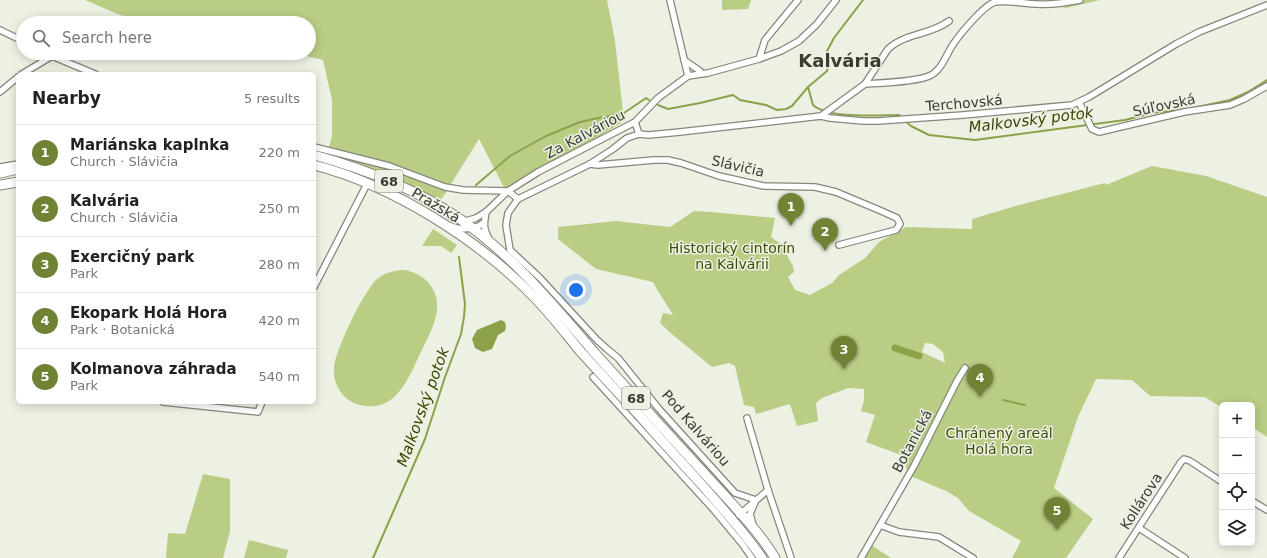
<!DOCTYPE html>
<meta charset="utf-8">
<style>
:root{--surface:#fff;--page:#f2f2f2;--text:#222;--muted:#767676;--line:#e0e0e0;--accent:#708334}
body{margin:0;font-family:"DejaVu Sans",sans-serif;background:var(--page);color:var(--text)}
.controls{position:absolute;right:12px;bottom:12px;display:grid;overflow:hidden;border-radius:6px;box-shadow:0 2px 10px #0003}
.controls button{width:36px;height:36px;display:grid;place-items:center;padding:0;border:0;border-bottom:1px solid var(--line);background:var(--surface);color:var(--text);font:20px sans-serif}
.you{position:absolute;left:576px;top:290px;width:14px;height:14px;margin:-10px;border:3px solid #fff;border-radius:50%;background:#1a73e8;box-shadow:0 0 0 6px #1a73e833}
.badge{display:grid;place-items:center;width:26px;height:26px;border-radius:50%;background:var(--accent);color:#fff;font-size:13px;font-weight:700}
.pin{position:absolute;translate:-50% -33px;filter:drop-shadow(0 1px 2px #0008)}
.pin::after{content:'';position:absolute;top:21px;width:14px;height:12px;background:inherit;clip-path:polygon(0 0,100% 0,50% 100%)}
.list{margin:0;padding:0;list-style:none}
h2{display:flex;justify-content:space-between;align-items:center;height:52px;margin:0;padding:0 16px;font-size:17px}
h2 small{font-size:13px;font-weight:400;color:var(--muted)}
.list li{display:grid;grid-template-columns:26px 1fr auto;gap:12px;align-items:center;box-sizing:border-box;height:56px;padding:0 16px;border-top:1px solid var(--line)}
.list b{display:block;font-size:15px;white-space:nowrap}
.list p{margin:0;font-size:13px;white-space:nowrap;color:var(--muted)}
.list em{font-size:13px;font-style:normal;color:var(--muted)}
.icon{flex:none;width:22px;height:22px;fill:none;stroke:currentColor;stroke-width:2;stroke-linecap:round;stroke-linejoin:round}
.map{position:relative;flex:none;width:1267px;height:558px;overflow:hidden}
.search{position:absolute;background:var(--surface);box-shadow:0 2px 10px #0003;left:16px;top:16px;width:300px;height:44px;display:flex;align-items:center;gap:10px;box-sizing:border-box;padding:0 14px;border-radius:22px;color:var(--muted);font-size:15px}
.panel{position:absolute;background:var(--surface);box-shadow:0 2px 10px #0003;left:16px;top:72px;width:300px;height:332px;border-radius:6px}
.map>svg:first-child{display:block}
.green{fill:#b9cd85;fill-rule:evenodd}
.water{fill:#8ba14a}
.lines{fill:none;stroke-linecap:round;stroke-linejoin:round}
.stream{stroke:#8ba14a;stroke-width:2}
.canal{stroke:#8ba14a;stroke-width:7}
.street-casing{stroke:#84887c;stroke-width:8}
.primary-casing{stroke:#84887c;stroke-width:11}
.street{stroke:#fff;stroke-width:5.5}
.primary{stroke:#fff;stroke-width:9}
.labels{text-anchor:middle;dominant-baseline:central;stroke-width:3;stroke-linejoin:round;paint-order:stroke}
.shield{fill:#ecf1e3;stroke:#6f726a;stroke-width:1}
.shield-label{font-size:13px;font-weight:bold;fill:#393b36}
.street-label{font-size:14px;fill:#393b36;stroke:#ecf1e3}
.park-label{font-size:14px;fill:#3e4b08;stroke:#ecf1e3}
.water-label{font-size:15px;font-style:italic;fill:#384500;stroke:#ecf1e3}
.district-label{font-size:18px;font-weight:bold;fill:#393d32;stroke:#ecf1e3}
</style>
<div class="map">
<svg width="1267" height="558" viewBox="0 0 1267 558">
<rect width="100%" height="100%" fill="#ecf1e3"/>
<g class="green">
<path d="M 85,0 L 607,0 L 615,41 L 624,121 L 507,193 L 479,139 L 441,200 L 392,177 L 326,156 L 332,137 L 332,100 L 323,60 L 293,53 L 309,53 L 309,23 L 161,23 L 120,15 Z"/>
<path d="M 722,0 L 751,0 L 748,9 L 722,10 Z"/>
<path d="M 1043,0 L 1100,0 L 1066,8 L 1042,2 Z"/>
<path d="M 1152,166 L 1206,176 L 1267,197 L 1267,437 L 1252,427 L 1252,405 L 1222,405 L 1222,408 L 1205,397 L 1150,396 L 1132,380 L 1096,379 L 1078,417 L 1054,488 L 1093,519 L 1066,558 L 1012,558 L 1021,541 L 969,511 L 958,498 L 946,491 L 908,475 L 904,459 L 901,455 L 866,442 L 875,415 L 861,411 L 864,400 L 864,389 L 848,388 L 822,398 L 816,403 L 818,421 L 797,426 L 790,404 L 756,414 L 754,407 L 744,405 L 735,366 L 729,363 L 712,367 L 673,335 L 660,323 L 663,313 L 673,315 C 666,303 659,294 653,282 L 596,269 L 558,239 L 558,227 L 616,221 L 670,227 L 694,211 L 711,212 L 775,218 L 771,237 L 781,244 L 793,266 L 794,272 L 788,277 L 795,290 L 810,295 L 832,283 L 839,275 L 865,258 L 879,242 L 906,227 L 972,229 L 972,219 L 1019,205 L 1105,183 L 1106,185 ZM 925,343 L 933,344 L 943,352 L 945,363 L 922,352 Z"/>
<path d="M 433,229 L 457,245 L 451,253 L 441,246 L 422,246 Z"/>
<path d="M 406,270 C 416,273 425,277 431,286 C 446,308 430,333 420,354 C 409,377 397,410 366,406 C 357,405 350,402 344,396 C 337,389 333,378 334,368 C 335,350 364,291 377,279 C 386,272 395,270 406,270 Z"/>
<path d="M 203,474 L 230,479 L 230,531 L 223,558 L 166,558 L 168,533 L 185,534 Z"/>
<path d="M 249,540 L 288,550 L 286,558 L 244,558 Z"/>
<path d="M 868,543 L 891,558 L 859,558 Z"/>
</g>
<path class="water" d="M 501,320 L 505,322 L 506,327 L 505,331 L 498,335 L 492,349 L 483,352 L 475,348 L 472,339 L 477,330 Z"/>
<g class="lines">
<g class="stream">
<path d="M 808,87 L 813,105 C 829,119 877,115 899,115 L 902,118"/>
<path d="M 658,105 L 668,109 L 700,103 L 733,95 L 740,100 L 766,105 L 777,110 L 786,109 L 792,106 L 808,87 L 827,71 L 828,67 L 826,53 L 834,38 L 863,0"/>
<path d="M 905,121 L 911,126 L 929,135 L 975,140 L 1125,120 L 1152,113 L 1188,109 L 1230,100 L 1248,92 L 1267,80"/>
<path d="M 476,185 L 510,156 L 546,136 L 580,122 L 603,117 L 621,115 L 646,98 L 649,100"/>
<path d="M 1003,400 L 1025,405"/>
<path d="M 373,558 L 425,439 L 445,377 L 461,334 L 464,317 L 465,304 L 459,257"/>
</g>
<path class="canal" d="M 895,348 L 919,356"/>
<defs>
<g id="street">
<path d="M 670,0 L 688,76"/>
<path d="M 0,30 L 23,41"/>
<path d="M 48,53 L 52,56 L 95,74"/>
<path d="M 759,59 L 765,40 L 798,0"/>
<path d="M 684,60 L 700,71"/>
<path d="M 22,74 L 52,56"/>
<path d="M 865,84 C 881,83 916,82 929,76 C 942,71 946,54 954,43 C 961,33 984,5 995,2 C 1005,0 1026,4 1037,4 C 1052,5 1065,3 1080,0"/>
<path d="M 0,92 L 18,77"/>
<path d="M 1079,102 L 1092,129 L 1099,132 L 1184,112 L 1230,105 L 1244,99 L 1267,86"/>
<path d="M 821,116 L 865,84 L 888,49 C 905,33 931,35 949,21"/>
<path d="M 635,122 L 639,134"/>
<path d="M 314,147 L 389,166 L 445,187 L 463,190 L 508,191"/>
<path d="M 590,164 L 598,165 L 654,160 L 668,160 L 681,163 L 719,176 L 764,186 L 815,187 L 836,192 L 879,210 L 897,218 L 900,224 L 896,230 L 839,245"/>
<path d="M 0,167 L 18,164"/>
<path d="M 508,191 L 518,199"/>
<path d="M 486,212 C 484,224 483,228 489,239"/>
<path d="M 463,220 L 466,221 L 476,218 L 486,212 L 508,191 L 538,172 L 635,122 L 658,98 L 688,76 L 708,73 L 759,59 L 781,51 L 799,41 L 817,24 L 836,0"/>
<path d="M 451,226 C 461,230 475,230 483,223"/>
<path d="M 314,287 L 367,184"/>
<path d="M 593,377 L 714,510 L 743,545 L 752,558"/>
<path d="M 163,402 L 258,412 L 262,402"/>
<path d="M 747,418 L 768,490 L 791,558"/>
<path d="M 1252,501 L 1267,510"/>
<path d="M 739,515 L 768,490"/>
<path d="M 753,525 L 750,514 L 756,500 L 735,493 L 659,409 L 618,358 L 607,349 L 597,340 L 540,278 L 510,250 L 506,225 L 508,213 L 518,199 L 590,164 L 613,149 L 627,138 L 639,134 L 649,135 L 680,132 L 821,116 L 830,118 L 863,121 L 878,121 L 963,115 L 1072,105 L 1089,97 L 1176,44 L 1199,32 L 1267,5"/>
<path d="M 880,525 L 899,532 L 939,537 L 973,558"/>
<path d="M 1139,528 L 1185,558"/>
<path d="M 861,558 L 914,466 L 957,381 L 965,368"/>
<path d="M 1119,558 L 1181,462 L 1184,459 L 1190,461 L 1222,482"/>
</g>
<g id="primary">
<path d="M 314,155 C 365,169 416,189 460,219 C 512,255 552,303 593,351 C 615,376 638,400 660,425 C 682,449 704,473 726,497 C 743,516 762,536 775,558"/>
<path d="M 314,165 C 392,185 478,239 534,297 C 551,314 566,334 581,352 C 600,373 619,394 639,415 C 660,439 681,462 702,485 C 723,509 744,532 762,558"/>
<path d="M 0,173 L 18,169"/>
<path d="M 0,185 L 18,182"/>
</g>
</defs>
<use href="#street" class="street-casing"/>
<use href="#primary" class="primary-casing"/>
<use href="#street" class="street"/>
<use href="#primary" class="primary"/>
</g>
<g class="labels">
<g class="shield">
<rect x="375" y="170" width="28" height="22" rx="3"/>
<rect x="622" y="387" width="28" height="22" rx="3"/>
</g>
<g class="shield-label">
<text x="389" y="181">68</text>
<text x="636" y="398">68</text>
</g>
<g class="street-label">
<text transform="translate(964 103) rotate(-5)">Terchovská</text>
<text transform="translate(1164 105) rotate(-12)">Súľovská</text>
<text transform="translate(585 134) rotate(-28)">Za Kalváriou</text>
<text transform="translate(738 166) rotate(13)">Slávičia</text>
<text transform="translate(436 205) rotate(31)">Pražská</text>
<text transform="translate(696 428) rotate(49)">Pod Kalváriou</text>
<text transform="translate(912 441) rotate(-62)">Botanická</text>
<text transform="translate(1141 501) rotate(-57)">Kollárova</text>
</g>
<g class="park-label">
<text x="732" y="248">Historický cintorín<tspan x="732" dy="16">na Kalvárii</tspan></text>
<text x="999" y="433">Chránený areál<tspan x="999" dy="16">Holá hora</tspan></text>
</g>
<g class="water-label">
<text transform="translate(1031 120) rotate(-7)">Malkovský potok</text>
<text transform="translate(423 407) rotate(-70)">Malkovský potok</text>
</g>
<g class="district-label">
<text x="840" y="60">Kalvária</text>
</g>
</g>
</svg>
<div class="controls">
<button>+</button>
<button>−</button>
<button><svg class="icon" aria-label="locate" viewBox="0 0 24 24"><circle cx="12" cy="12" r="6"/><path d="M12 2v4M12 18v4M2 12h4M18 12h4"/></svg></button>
<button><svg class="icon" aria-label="layers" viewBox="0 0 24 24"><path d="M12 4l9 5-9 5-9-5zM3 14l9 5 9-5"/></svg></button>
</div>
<div class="you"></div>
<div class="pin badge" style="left:791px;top:226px">1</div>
<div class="pin badge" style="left:825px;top:251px">2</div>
<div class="pin badge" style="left:844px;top:369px">3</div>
<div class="pin badge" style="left:980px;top:397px">4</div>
<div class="pin badge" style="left:1057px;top:530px">5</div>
<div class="search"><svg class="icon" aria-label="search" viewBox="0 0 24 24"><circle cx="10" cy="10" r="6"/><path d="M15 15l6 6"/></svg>Search here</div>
<section class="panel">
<h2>Nearby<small>5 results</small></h2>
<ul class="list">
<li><span class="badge">1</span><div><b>Mariánska kaplnka</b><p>Church · Slávičia</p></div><em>220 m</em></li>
<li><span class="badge">2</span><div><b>Kalvária</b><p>Church · Slávičia</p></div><em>250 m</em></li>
<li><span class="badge">3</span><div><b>Exercičný park</b><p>Park</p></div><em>280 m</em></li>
<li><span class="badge">4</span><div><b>Ekopark Holá Hora</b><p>Park · Botanická</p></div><em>420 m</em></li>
<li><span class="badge">5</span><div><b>Kolmanova záhrada</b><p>Park</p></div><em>540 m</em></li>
</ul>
</section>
</div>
